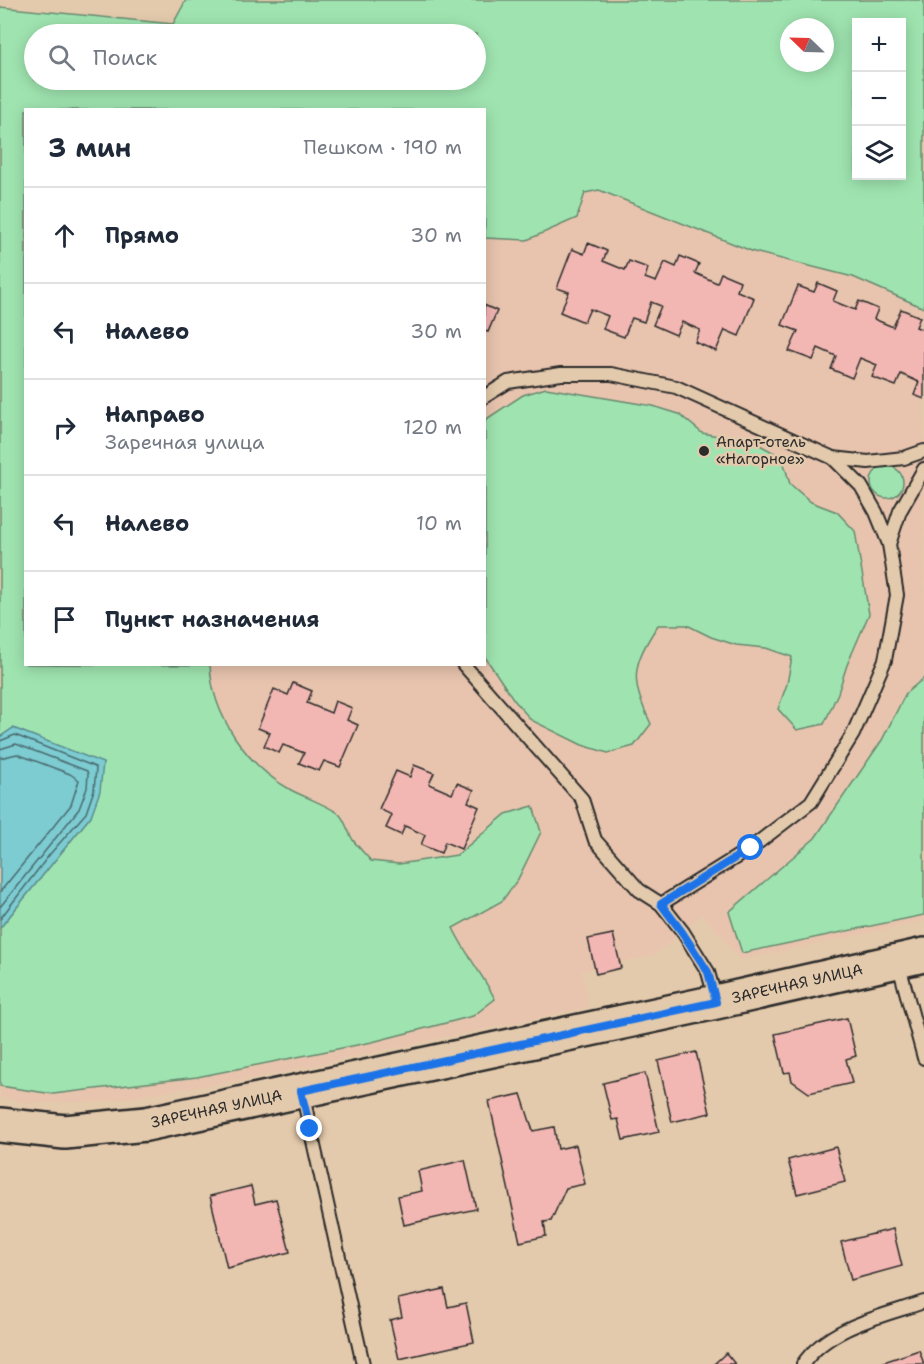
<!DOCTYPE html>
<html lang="ru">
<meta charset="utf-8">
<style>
:root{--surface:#fff;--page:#f6f6f7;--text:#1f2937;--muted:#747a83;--line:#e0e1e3}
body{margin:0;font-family:"Shantell Sans",sans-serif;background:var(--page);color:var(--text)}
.controls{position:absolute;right:18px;top:18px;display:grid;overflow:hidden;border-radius:0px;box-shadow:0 3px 15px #0003}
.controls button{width:54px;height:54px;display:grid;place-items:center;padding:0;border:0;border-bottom:2px solid var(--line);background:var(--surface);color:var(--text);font:30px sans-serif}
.compass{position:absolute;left:780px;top:18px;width:54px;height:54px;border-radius:50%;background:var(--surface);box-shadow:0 3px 15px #0003;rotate:293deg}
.stop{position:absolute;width:18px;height:18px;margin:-14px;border:4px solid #1a73e8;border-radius:50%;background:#fff}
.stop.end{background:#1a73e8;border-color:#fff;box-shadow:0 2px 6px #0008}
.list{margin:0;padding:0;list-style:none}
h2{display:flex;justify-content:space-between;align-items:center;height:78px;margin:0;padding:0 24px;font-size:26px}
h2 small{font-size:20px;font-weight:400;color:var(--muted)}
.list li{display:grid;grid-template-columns:39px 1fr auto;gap:18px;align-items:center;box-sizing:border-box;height:96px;padding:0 24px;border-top:2px solid var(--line)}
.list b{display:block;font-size:22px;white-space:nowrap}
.list p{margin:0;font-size:20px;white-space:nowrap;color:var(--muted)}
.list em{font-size:20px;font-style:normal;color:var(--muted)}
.icon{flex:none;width:33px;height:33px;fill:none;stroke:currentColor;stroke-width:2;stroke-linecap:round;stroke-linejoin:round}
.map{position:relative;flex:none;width:924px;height:1364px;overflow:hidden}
.search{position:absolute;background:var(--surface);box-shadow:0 3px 15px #0003;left:24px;top:24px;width:462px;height:66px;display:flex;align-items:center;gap:15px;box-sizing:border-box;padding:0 21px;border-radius:33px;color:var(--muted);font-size:22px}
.panel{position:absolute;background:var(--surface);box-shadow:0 3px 15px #0003;left:24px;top:108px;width:462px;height:558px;border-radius:0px}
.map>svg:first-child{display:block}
.built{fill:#e8c4ae}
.green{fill:#9fe4b0;stroke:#65886e;stroke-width:1.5;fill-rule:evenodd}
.water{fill:#7bccd2;stroke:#5b8c8f;stroke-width:1.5}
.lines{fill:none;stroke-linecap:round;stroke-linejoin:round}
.shore{stroke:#4b6b6e;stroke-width:1.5}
.building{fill:#f3b7b3;stroke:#2b2b2b;stroke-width:1.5}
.lane-casing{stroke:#2b2b2b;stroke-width:16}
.secondary-casing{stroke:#2b2b2b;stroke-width:38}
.lane{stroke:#e4caac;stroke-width:12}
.secondary{stroke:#e4caac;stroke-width:33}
.route{stroke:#1a73e8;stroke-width:8}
.poi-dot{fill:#2b2b2b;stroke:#e4caac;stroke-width:2}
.labels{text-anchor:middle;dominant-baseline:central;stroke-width:5;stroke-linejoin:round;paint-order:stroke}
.poi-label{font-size:15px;fill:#2b2b2b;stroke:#e4caac;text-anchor:start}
.street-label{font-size:15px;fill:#2b2b2b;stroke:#e4caac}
</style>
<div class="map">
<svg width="924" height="1364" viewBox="0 0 924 1364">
<rect width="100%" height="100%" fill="#e4caac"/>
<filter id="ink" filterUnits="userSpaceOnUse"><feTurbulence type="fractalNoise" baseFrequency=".0167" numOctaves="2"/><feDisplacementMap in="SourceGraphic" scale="12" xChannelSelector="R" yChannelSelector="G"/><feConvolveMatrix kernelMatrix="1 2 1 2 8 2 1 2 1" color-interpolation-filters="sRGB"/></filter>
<g filter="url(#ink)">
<path class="built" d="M 485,186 L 639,192 L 924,231 L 924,921 L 740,960 L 703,914 L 654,955 L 620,963 L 621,968 L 596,974 L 594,969 L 582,971 L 589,1007 L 259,1077 L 101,1102 L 26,1103 L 0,1097 L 0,958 L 163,665 L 484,664 Z"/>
<g class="green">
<path d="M 186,0 L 924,0 L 924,308 L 853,277 L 754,252 L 599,190 L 585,193 L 577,218 L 527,240 L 485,238 L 484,110 L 26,110 L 26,664 L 210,665 C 212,715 247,766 291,790 C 302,796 334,808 340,815 C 346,822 348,833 353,840 C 358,847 365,854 371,861 L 399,864 L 457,855 L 506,814 L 533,806 L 541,832 L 518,879 L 502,901 L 453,928 C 465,953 482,974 495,999 L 473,1016 L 372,1042 L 197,1077 L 53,1094 L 0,1086 L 0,928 L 91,816 L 103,764 L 13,728 L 0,737 L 0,7 L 173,24 ZM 856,22 L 902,22 L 902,176 L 856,176 ZM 789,27 L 825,27 L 825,63 L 789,63 ZM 34,34 L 476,34 L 476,80 L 34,80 Z"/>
<path d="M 546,388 L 653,406 L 679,414 L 702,433 L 756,443 L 782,457 L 790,484 L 811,502 L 837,512 L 855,531 L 869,614 L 847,665 L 838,693 L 824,724 L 797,730 L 778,709 L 787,684 L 792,657 L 766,648 L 736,645 L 711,637 L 687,625 L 658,625 C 631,666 630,680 651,724 L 634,746 L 608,753 L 582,745 L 531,720 L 514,700 L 485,657 L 485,420 L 523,395 Z"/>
<circle cx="887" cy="482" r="16"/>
<path d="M 924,678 L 924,915 L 742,953 L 729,912 L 815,838 L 882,740 L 906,693 Z"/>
</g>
<path class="water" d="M 13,728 L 103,763 L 100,791 L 91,816 L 0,928 L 0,737 Z"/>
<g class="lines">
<g class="shore">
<path d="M 0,741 L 15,735 L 95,767 L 96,769 L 94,790 L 86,813 L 50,854 L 0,919"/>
<path d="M 0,749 L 16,744 L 74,766 L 87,771 L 88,774 L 87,788 L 79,809 L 0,907"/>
<path d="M 0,758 L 17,754 L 70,774 L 79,780 L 71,805 L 0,892"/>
</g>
</g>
<g class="building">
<path d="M 588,243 L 607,251 L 603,261 L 625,270 L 629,261 L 648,268 L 645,278 L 656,282 L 665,262 L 676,267 L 680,256 L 699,264 L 695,273 L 717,283 L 721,273 L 740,281 L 737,291 L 754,298 L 739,336 L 725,330 L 716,351 L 695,342 L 700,330 L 682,322 L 676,335 L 653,325 L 661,306 L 651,302 L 644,322 L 632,318 L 624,337 L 603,329 L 608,316 L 590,309 L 584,322 L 560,312 L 569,292 L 557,288 L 572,249 L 584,254 Z"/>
<path d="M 818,283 L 837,291 L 833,301 L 855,310 L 859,301 L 878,309 L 874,319 L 893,327 L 901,309 L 920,317 L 916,327 L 924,330 L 924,399 L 914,395 L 919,382 L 901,374 L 896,386 L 872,377 L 877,365 L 860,358 L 852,378 L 831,369 L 836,356 L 818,348 L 813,360 L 789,351 L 798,331 L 782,325 L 798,286 L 814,292 Z"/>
<path d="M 484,305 L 497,311 L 488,332 L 484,331 Z"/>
<path d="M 293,683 L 312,691 L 307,703 L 331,713 L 335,701 L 352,708 L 347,720 L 358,725 L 340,767 L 324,761 L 319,771 L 299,763 L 304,753 L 283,745 L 279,753 L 264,746 L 270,733 L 258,728 L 274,689 L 288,695 Z"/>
<path d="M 414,765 L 434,773 L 429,784 L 452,794 L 457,783 L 474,790 L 468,802 L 479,807 L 461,849 L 445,842 L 441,853 L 421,845 L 425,835 L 405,826 L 401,835 L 386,828 L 392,815 L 379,809 L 396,771 L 410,777 Z"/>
<path d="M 613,934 L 621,968 L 596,974 L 588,939 Z"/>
<path d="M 847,1018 L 856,1056 L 846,1059 L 852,1083 L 809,1093 L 792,1081 L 790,1072 L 784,1073 L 775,1034 Z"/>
<path d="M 696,1052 L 710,1113 L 672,1122 L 658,1061 Z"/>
<path d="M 645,1073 L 659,1132 L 623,1140 L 618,1119 L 612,1120 L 603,1083 Z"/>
<path d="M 521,1094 L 533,1131 L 554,1127 L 558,1149 L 576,1145 L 585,1184 L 566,1188 L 551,1221 L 544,1222 L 546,1236 L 520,1242 L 489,1101 Z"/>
<path d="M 836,1147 L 845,1182 L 797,1194 L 788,1160 Z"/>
<path d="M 465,1160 L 476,1209 L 404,1225 L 398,1196 L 422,1191 L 418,1171 Z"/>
<path d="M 251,1186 L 255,1204 L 276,1199 L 290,1252 L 227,1268 L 210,1196 Z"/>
<path d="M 893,1229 L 902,1266 L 851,1280 L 841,1242 Z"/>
<path d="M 444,1289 L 448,1307 L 466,1303 L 474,1342 L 399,1359 L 390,1320 L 402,1317 L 398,1299 Z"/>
<path d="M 919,1350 L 924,1364 L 878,1364 Z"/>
<path d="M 726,1353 L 735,1364 L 714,1364 Z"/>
</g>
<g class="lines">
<defs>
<g id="lane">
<path d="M 484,397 L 508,382 L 561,374 L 611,374 L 676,387 L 833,458 L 868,462 L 904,458 L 924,451"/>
<path d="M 889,544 L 900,511 L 924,469"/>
<path d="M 463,664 L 582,799 L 595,840 L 639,890 L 661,904 L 683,932 L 708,972 L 716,1001"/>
<path d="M 661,904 L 751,848 L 811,802 L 853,734 L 885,660 L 897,595 L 889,544 L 876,512 L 861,486 L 833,458"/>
<path d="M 898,962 L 924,1058"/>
<path d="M 302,1092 L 363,1364"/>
<path d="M 803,1364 C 828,1327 883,1316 924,1302"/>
</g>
<g id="secondary">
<path id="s1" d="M 0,1125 L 65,1132 L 146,1124 L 716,1002 L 924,955"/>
</g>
</defs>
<use href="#lane" class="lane-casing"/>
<use href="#secondary" class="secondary-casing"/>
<use href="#lane" class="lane"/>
<use href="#secondary" class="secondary"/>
</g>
</g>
<g class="lines" filter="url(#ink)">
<path class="route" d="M 310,1129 L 301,1091 L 716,1002 L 708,972 L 682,932 L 661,904 L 751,848"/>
</g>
<circle class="poi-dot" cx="704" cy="451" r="6"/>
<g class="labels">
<g class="poi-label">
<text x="716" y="442">Апарт-отель<tspan x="716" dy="17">«Нагорное»</tspan></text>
</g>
<g class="street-label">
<text stroke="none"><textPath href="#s1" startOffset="813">ЗАРЕЧНАЯ УЛИЦА</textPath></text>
<text stroke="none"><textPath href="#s1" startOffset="219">ЗАРЕЧНАЯ УЛИЦА</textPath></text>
</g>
</g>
</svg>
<div class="controls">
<button>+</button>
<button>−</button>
<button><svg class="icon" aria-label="layers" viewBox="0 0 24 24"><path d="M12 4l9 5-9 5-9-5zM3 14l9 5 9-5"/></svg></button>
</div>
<svg class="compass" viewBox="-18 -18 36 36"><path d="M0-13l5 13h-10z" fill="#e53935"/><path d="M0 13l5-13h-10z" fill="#747a83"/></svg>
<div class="stop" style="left:751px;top:848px"></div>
<div class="stop end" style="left:310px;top:1129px"></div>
<div class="search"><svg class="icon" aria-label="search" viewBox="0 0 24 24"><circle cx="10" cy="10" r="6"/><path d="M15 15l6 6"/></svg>Поиск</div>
<section class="panel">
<h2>3 мин<small>Пешком · 190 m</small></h2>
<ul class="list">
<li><svg class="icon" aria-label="ahead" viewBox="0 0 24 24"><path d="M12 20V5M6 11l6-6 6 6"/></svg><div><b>Прямо</b></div><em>30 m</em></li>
<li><svg class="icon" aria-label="left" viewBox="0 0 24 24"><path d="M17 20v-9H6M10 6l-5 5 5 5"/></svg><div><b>Налево</b></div><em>30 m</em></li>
<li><svg class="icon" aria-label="right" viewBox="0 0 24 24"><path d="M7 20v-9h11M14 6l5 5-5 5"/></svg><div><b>Направо</b><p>Заречная улица</p></div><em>120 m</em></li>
<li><svg class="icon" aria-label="left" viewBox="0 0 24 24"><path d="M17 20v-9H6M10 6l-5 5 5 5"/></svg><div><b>Налево</b></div><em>10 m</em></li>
<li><svg class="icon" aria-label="arrive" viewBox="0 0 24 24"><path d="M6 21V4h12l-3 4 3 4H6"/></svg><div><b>Пункт назначения</b></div></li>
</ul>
</section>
</div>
